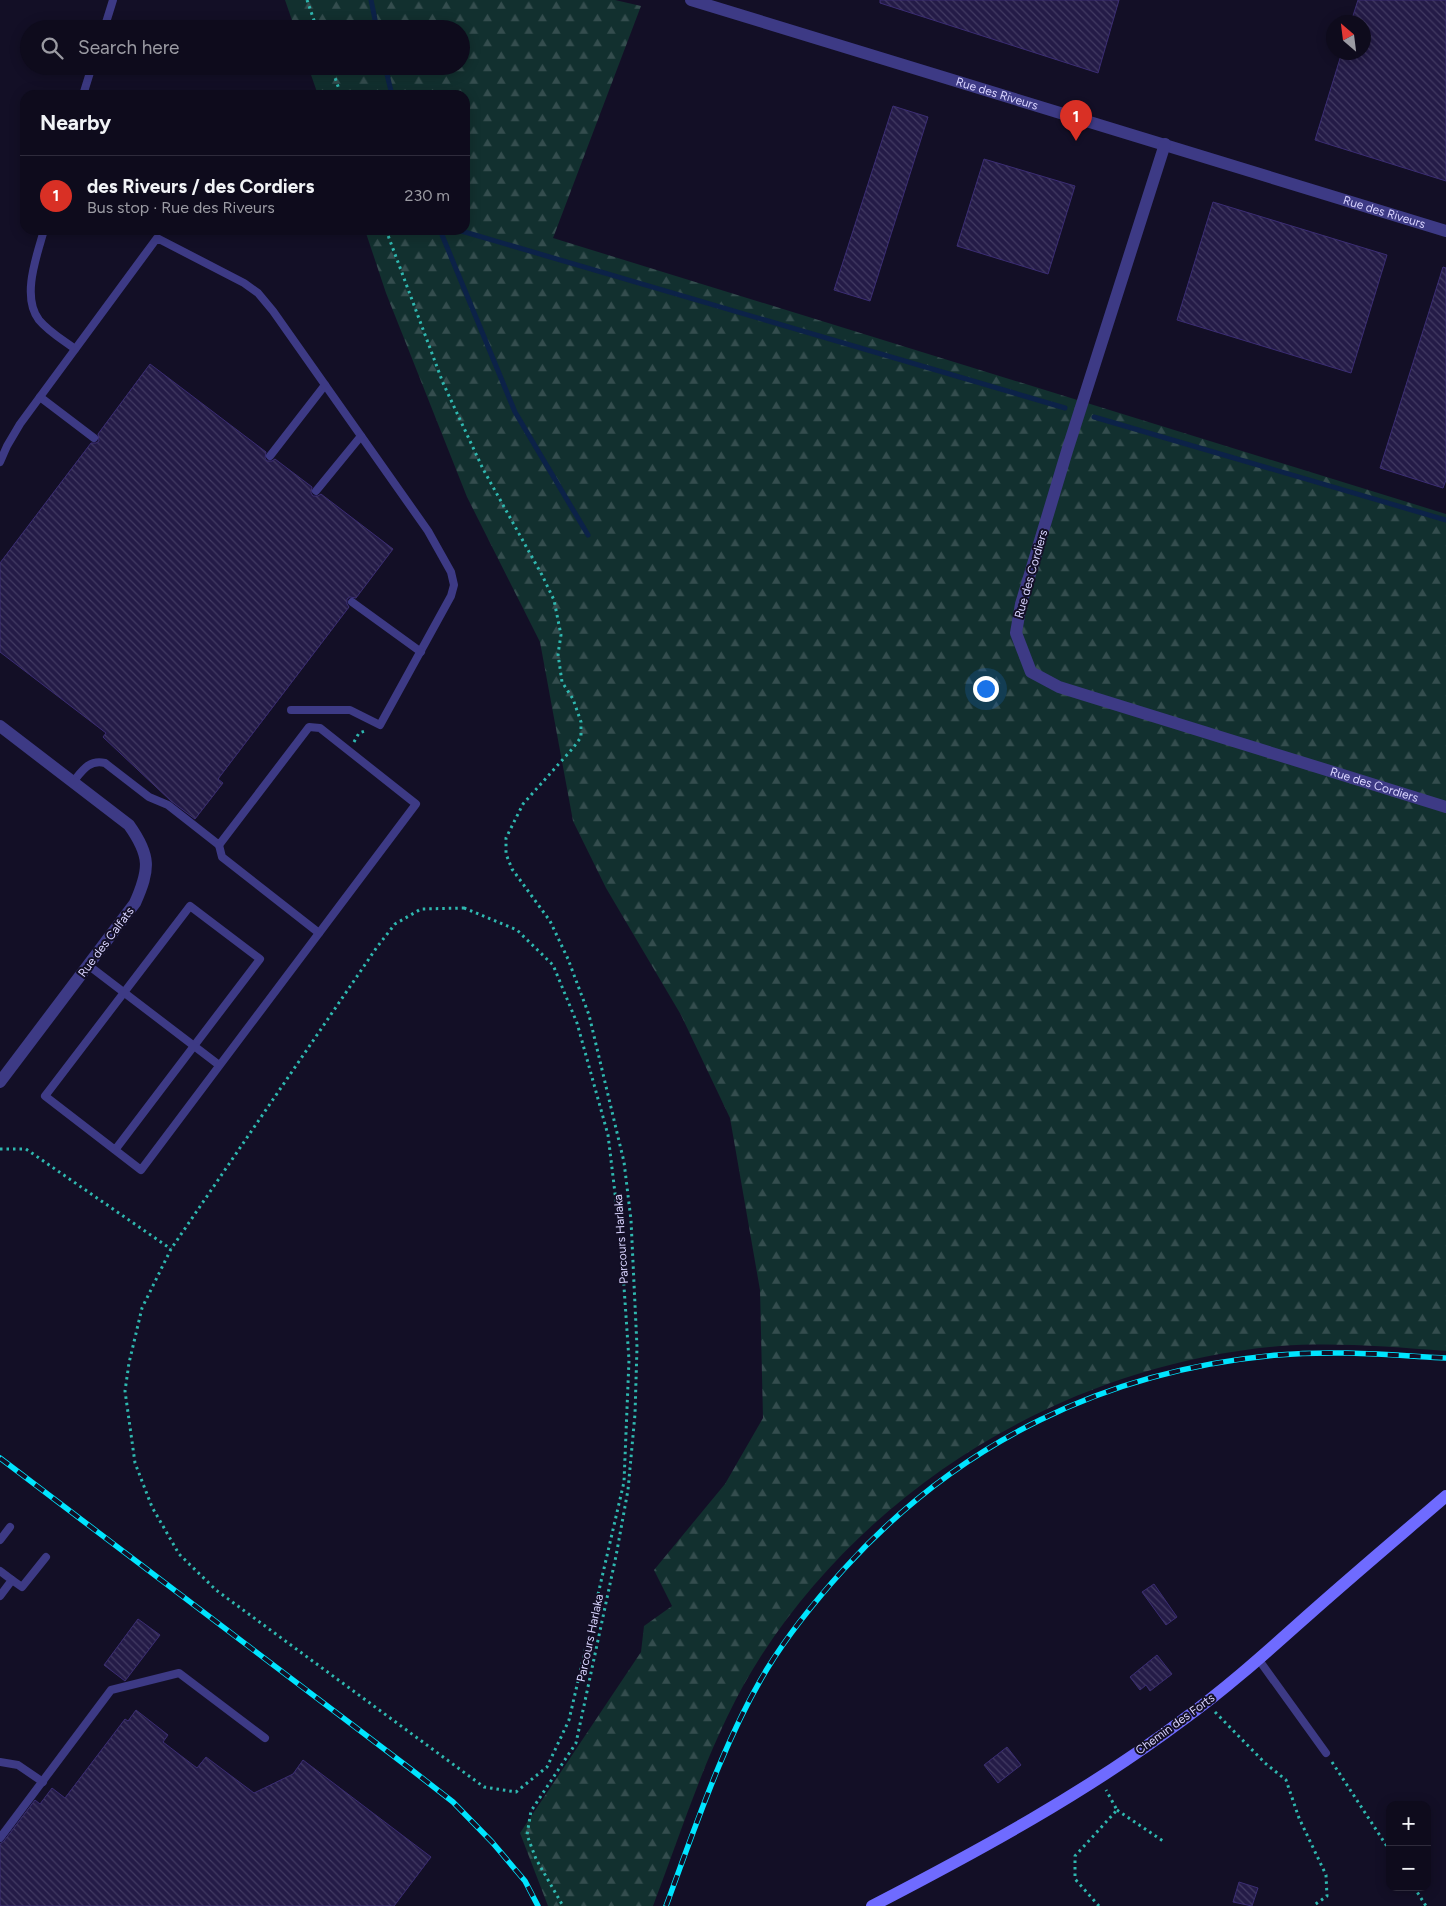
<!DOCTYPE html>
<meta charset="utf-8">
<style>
:root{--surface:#0e0b1c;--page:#171425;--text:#f1f3f6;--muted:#9b9ba3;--line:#2e2b3b;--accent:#d93025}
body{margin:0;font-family:Figtree,sans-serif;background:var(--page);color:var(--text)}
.controls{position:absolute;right:15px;bottom:15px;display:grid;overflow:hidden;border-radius:10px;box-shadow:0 2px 12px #0003}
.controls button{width:45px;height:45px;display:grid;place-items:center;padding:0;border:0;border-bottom:1px solid var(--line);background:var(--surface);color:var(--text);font:25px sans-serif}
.compass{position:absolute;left:1326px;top:15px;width:45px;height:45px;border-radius:50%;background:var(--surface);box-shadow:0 2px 12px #0003;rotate:332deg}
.you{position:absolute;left:985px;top:688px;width:18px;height:18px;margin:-12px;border:4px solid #fff;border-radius:50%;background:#1a73e8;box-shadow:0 0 0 8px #1a73e833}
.badge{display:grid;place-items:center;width:32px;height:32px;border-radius:50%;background:var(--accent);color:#fff;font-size:16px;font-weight:700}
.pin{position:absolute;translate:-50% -41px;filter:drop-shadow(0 1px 2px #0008)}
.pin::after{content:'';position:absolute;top:26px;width:18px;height:15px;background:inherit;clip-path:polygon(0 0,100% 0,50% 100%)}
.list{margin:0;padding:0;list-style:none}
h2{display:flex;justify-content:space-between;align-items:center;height:65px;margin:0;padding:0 20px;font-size:21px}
h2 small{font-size:16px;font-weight:400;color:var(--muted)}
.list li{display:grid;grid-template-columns:32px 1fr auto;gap:15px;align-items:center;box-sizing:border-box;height:80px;padding:0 20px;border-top:1px solid var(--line)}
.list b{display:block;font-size:19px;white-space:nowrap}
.list p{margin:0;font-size:16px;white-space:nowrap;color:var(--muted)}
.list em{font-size:16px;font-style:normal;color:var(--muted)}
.icon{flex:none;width:28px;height:28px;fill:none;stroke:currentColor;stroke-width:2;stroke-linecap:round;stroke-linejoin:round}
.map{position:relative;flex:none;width:1446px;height:1906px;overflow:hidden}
.search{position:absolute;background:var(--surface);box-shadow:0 2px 12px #0003;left:20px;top:20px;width:450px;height:55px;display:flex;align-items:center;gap:12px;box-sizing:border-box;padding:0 18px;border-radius:28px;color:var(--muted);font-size:19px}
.panel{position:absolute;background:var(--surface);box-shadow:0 2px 12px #0003;left:20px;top:90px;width:450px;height:145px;border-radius:15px}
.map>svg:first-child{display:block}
.forest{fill:url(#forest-firs)}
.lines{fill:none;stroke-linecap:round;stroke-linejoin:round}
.stream{stroke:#0c2248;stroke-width:5}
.building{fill:url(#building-back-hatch);stroke:#3b2d73}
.path{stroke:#2fb8b0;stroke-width:3;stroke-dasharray:2.5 4;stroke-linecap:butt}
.lane{stroke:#3d3a85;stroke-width:8}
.street{stroke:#3d3a85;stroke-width:12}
.secondary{stroke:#6f6bff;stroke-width:12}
.rail-casing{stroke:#00e5ff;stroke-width:5.5}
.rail{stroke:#130f26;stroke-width:4;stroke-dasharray:11;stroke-linecap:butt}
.labels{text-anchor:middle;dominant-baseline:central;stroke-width:4;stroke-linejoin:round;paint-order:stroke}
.street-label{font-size:12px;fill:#d9d4ff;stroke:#130f26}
</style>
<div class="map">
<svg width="1446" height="1906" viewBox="0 0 1446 1906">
<defs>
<pattern id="forest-firs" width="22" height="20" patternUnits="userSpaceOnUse" patternTransform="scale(1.25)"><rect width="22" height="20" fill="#12302f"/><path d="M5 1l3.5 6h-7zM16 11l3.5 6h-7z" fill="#344d4e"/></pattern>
<pattern id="building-back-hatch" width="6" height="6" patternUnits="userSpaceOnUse" patternTransform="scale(1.25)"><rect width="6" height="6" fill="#241b47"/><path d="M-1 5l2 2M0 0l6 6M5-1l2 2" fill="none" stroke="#433b63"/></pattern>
</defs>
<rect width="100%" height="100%" fill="#130f26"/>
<path class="forest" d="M 285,0 L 615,0 L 641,6 L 553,238 L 1446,514 L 1446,1351 C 1391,1347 1336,1342 1280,1346 C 1072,1364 875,1480 761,1656 C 712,1732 685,1822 653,1906 L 548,1906 L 520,1833 L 641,1652 L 644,1626 L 672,1606 L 654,1570 L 725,1484 L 763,1418 L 760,1290 L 730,1118 L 681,1015 L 606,888 L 573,821 L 540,642 L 467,497 L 386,293 L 365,230 L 465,230 L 465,95 L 318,95 L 308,66 L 461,66 L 461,29 L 295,29 Z"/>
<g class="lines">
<g class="stream">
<path d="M 371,0 L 377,29"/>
<path d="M 385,66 L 392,95"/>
<path d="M 440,230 L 515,412 L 588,535"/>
<path d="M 458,230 L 1065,408"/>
<path d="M 1094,417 L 1446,520"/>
</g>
</g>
<g class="building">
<path d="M 880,0 L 1119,0 L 1098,73 L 880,3 Z"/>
<path d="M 1358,0 L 1446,0 L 1446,181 L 1315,140 L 1342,52 L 1364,52 L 1364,22 L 1351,22 Z"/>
<path d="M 893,106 L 928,117 L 870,301 L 834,290 Z"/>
<path d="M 984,159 L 1075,186 L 1048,274 L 957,246 Z"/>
<path d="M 1213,202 L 1387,255 L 1351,373 L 1177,320 Z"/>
<path d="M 1443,267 L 1446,268 L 1446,480 L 1443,488 L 1380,468 Z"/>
<path d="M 150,364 L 266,452 L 265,458 L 267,461 L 272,461 L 275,459 L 312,487 L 311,493 L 313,496 L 318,496 L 321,494 L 393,549 L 356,598 L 350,597 L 347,599 L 347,604 L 349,607 L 218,779 L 223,783 L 195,819 L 171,801 L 103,737 L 106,733 L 0,652 L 0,563 L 91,443 L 96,443 L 99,441 L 98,434 Z"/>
<path d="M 1154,1584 L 1177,1617 L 1166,1625 L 1142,1592 Z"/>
<path d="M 138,1619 L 160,1635 L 125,1681 L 104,1665 Z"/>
<path d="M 1157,1655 L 1172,1674 L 1150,1691 L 1146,1685 L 1140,1690 L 1130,1677 Z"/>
<path d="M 136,1710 L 168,1735 L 163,1742 L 197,1768 L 206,1757 L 254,1793 L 293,1774 L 303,1760 L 431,1857 L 394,1906 L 0,1906 L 0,1844 L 4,1841 L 35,1800 L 40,1804 L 52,1788 L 65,1798 L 125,1719 L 128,1721 Z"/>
<path d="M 1007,1747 L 1021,1765 L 998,1783 L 984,1765 Z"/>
<path d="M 1239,1882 L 1258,1888 L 1252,1906 L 1233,1902 Z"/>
</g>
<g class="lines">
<g class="path">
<path d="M 307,0 L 317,29"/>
<path d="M 331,66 L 341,95"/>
<path d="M 386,230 L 443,383 L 483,469 L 542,575 L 554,600 L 561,635 L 558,654 L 562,682 L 573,699 L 581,722 L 581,737 L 573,748 L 523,804 L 506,838 L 506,854 L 512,869 L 550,921 L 568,959 L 589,1015 L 624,1162 L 631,1220 L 637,1347 L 635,1414 L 628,1490 L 616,1556 L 576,1743 L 531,1811 L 527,1835 L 536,1859 L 563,1906"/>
<path d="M 354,742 L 359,733 L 365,731"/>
<path d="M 464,908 L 517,930 L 553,965 L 577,1023 L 608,1135 L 621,1243 L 629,1360 L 624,1482 L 569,1720 L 547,1767 L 516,1792 L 484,1787 L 216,1590 L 179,1554 L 152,1507 L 135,1463 L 125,1391 L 129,1363 L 142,1308 L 171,1249 L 377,947 L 395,924 L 421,909 Z"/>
<path d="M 0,1149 L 26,1149 L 171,1249"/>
<path d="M 1215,1712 L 1265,1763 L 1286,1780 L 1299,1818 L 1326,1875 L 1327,1896 L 1313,1906"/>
<path d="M 1332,1762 L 1390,1851"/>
<path d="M 1117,1810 L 1163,1841"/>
<path d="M 1414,1887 L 1426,1906"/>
<path d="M 1099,1906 L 1075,1879 L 1075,1856 L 1117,1810 L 1106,1790"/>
</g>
<g class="lane">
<path d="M 104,29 L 113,0"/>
<path d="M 83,95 L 92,66"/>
<path d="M 44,230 C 37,255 21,297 39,320 C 49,332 63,340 75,349"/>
<path d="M 40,397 L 94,438"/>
<path d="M 270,456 L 325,385"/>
<path d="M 0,462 L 7,446 L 20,424 L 157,238 L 244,283 L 258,293 L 273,311 L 428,531 L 451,572 L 454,585 L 451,596 L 380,725 L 350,710 L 291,710"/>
<path d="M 316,491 L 361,436"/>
<path d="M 352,602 L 421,652"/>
<path d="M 73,782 C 82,771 89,759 105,763 L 149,797 L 168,805 L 219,845 L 309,727 L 320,728 L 416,804 L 141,1170 L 45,1096 L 190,906 L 260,959 L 115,1150"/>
<path d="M 219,845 L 222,857 L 319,933"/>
<path d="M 88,965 L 219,1065"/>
<path d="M 0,1540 L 10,1527"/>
<path d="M 0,1571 L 12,1580 L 0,1596"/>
<path d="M 12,1580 L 22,1587 L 46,1557"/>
<path d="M 1259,1660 L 1326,1753"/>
<path d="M 0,1762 L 18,1765 L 43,1782"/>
<path d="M 0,1838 L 111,1690 L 179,1673 L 265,1738"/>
</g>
<g class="street">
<path id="s1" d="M 691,0 L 1446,231"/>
<path id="s2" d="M 1165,144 L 1067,451 L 1021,604 L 1016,633 L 1031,672 L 1059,687 L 1446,807"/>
<path d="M 0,726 L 129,825 C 151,856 150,869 135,903 L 0,1082"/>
</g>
<path class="secondary" d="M 872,1906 C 980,1850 1087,1792 1184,1719 C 1224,1690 1260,1658 1297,1625 C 1346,1581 1396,1539 1446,1496"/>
<defs>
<g id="rail">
<path d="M 0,1458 L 408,1767 L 453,1802 L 492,1842 L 525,1881 L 538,1906"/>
<path d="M 666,1906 C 695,1828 724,1740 767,1669 C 789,1633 816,1600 844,1569 C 959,1442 1107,1370 1278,1355 C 1334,1350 1390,1355 1446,1358"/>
</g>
</defs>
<use href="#rail" class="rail-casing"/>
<use href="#rail" class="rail"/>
</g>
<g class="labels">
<g class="street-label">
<text stroke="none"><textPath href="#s1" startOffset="320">Rue des Riveurs</textPath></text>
<text stroke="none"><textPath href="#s1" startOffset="725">Rue des Riveurs</textPath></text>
<text transform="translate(1031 574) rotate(-74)">Rue des Cordiers</text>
<text stroke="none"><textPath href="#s2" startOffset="915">Rue des Cordiers</textPath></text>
<text transform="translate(106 942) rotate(-53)">Rue des Calfats</text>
<text transform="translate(621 1239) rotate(-94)">Parcours Harlaka</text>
<text transform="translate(590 1638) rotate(-78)">Parcours Harlaka</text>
<text transform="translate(1175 1724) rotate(-36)">Chemin des Forts</text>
</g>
</g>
</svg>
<div class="controls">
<button>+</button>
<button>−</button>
</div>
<svg class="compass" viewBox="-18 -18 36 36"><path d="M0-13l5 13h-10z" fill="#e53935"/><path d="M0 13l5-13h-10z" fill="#9b9ba3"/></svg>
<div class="you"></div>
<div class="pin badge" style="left:1076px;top:141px">1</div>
<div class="search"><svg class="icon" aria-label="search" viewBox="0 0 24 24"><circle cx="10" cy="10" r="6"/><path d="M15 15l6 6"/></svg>Search here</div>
<section class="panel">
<h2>Nearby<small></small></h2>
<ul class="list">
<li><span class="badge">1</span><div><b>des Riveurs / des Cordiers</b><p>Bus stop · Rue des Riveurs</p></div><em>230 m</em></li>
</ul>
</section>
</div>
